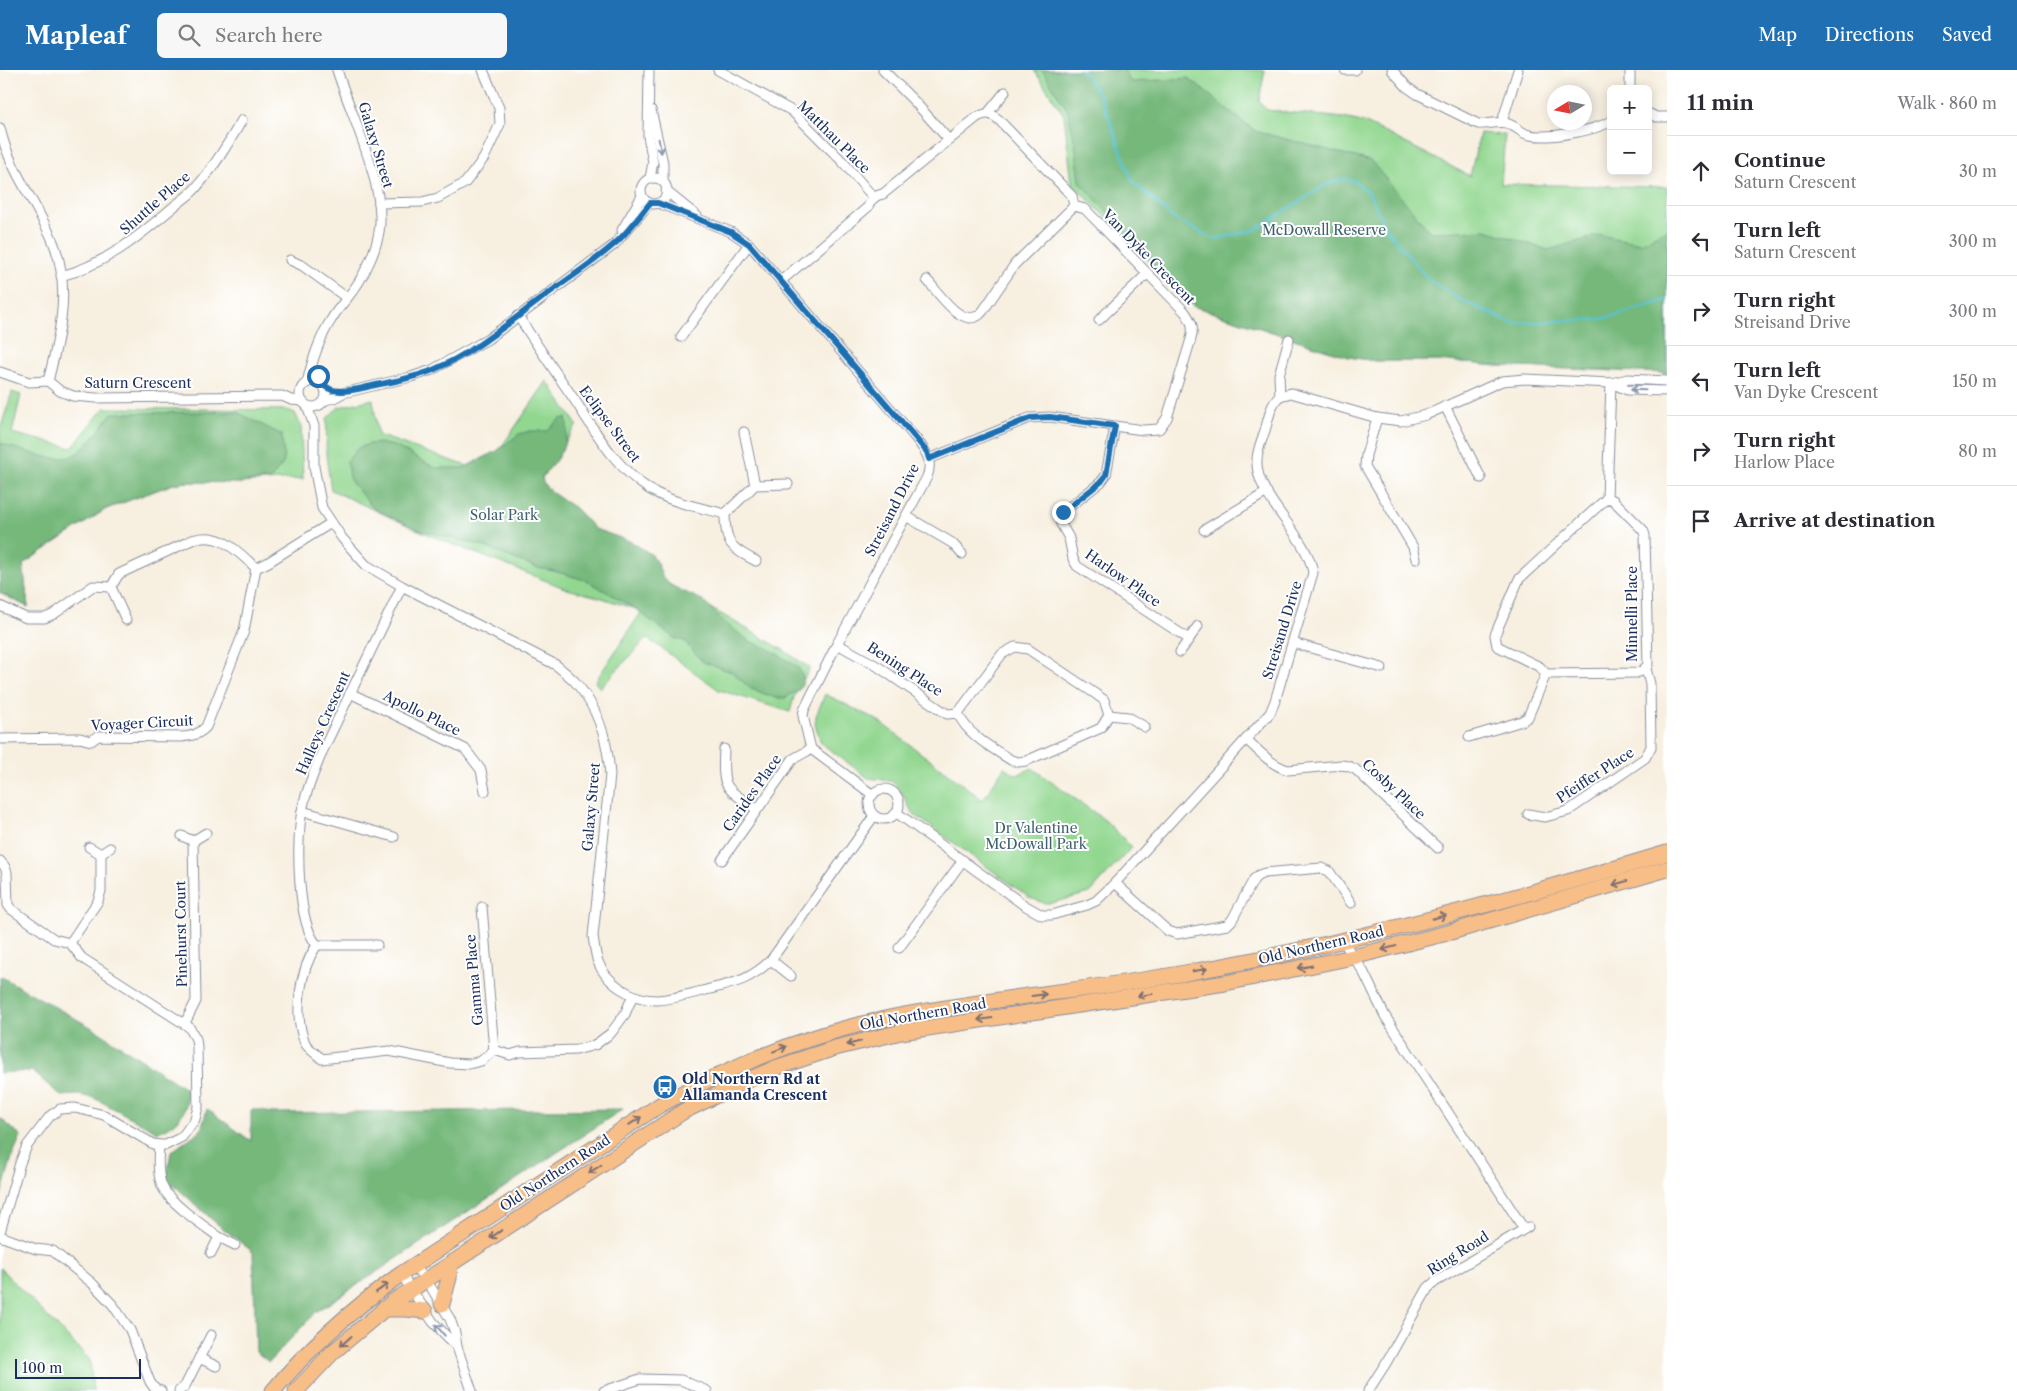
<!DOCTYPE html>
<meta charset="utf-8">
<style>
:root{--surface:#fff;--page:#f7f7f7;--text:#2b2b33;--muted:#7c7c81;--line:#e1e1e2;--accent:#1f6fb2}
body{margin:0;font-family:"Libre Caslon Text",serif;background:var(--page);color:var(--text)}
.controls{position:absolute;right:15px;top:15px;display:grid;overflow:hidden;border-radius:8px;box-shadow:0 2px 12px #0003}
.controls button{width:45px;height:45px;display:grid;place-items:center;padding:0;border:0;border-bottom:1px solid var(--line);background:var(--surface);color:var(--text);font:25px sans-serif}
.compass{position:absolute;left:1547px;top:15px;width:45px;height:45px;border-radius:50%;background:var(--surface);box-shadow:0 2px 12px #0003;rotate:260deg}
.scale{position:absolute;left:15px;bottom:12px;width:126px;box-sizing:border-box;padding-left:5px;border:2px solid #1b2f5e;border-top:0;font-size:14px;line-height:18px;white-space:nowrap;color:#1b2f5e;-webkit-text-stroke:4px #fff;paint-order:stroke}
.stop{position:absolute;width:15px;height:15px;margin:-11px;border:4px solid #1f6fb2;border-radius:50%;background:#fff}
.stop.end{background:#1f6fb2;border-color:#fff;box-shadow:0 1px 5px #0008}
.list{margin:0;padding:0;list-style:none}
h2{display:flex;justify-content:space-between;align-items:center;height:65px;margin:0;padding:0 20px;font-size:21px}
h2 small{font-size:16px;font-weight:400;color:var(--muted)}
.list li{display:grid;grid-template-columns:32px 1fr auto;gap:15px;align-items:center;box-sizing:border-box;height:70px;padding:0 20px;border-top:1px solid var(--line)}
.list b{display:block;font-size:19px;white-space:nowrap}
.list p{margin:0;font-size:16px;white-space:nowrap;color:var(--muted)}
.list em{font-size:16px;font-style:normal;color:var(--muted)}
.icon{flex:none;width:28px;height:28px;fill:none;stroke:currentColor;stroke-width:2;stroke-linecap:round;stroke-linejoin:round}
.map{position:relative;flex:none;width:1667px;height:1321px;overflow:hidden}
header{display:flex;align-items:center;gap:30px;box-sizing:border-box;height:70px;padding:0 25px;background:var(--accent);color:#fff}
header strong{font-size:24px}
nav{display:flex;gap:28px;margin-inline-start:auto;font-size:18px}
.search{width:350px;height:45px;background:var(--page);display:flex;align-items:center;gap:12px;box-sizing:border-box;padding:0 18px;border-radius:8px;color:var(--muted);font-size:19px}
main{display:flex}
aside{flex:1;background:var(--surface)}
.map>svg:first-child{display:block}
.green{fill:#92d790;stroke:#568377}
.forest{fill:#75b87a;stroke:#48746c}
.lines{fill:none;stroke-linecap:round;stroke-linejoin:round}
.stream{stroke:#56c2d0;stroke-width:2.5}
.minor-casing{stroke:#898f9e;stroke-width:11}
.trunk-casing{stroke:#898f9e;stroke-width:17}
.minor{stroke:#fff;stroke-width:9}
.trunk{stroke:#f7be88;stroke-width:15}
.oneway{stroke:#8d97ae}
.oneway2{stroke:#7e6f71}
.route{stroke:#1f6fb2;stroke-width:6}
.labels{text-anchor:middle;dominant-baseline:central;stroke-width:4;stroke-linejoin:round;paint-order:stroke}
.street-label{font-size:14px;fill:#1b2f5e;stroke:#fff}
.park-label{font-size:14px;fill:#3f616d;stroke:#fff}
.poi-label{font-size:14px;font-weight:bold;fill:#1b2f5e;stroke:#fff;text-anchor:start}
</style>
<header>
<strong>Mapleaf</strong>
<div class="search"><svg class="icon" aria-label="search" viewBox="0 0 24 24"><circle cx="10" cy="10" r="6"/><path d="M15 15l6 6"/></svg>Search here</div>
<nav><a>Map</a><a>Directions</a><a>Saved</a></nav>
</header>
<main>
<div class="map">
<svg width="1667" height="1321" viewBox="0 0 1667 1321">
<rect width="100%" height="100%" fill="#fff"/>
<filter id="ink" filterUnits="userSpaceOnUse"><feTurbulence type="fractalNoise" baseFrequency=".02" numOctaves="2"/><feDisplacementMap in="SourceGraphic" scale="10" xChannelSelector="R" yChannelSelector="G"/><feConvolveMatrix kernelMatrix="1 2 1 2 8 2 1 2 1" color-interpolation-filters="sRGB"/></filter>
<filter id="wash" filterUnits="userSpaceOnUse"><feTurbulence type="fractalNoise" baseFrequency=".0096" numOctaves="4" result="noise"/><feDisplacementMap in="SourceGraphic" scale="20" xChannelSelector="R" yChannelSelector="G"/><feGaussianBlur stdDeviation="1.12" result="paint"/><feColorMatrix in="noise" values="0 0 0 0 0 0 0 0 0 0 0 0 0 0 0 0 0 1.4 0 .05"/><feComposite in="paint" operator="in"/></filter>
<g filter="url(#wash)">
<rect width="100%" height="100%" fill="#f7efdf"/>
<g class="green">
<path d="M 1034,0 L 1265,0 L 1259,31 L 1267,40 L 1344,48 L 1366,53 L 1470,106 L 1480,63 L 1505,65 L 1501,114 L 1667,117 L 1667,303 L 1497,296 L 1448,291 L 1376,291 L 1349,287 L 1193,236 L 1072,113 L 1064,45 Z"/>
<path d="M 547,311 L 577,355 L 538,414 L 591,463 L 650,503 L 780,578 L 810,598 L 794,627 L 790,642 L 719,620 L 647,568 L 600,618 L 595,612 L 642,541 L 602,528 L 567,519 L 429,465 L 331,420 L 326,385 L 327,348 L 339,337 L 373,329 L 378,365 L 484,402 Z"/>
<path d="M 12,322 L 21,325 L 12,363 L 72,378 L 104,338 L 288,340 L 295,343 L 301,356 L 303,409 C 282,409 261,412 240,413 C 218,413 195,410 173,414 L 106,439 L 23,494 L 28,537 L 0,523 L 0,360 Z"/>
<path d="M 825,624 L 877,650 L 983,730 L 1004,697 L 1017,705 L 1032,698 L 1106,751 L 1132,777 L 1090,823 L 1052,833 L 1044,833 L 1030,828 L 915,745 L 909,737 L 901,721 L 891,711 L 868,708 L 821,673 L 815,654 L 816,646 Z"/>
<path d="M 0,1198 L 90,1290 L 93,1321 L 0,1321 Z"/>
</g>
<g class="forest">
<path d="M 1042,0 L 1123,0 L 1131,12 L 1188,8 L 1255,61 L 1371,91 L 1430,162 L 1486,160 L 1548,180 L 1600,165 L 1641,173 L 1667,159 L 1667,303 L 1497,296 L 1448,291 L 1376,291 L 1349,287 L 1193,236 L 1080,112 L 1075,74 L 1068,41 Z"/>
<path d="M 237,342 L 282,365 L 284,392 L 271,409 L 241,413 L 183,412 L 173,414 L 106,439 L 23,494 L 28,537 L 0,523 L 0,373 C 19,379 50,392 69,387 C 85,383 102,355 112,343 Z"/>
<path d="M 566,348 C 571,371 558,391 542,406 L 543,413 L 551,422 L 575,438 L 595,459 L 632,472 L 652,485 L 658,495 L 662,506 L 670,515 L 702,530 L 724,552 L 749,571 L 767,578 L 798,597 L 803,607 L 802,615 L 799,620 L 785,628 L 776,628 L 751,619 L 732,602 L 703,592 L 684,571 L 674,568 L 637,540 L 588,511 L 554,501 L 537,498 L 480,475 L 417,459 L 374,439 L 352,413 L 349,408 L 347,391 L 358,378 L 369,374 L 380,373 L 397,377 L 435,398 L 463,398 L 497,381 L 519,364 L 530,361 L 547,361 L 560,349 Z"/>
<path d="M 0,906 L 96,960 L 189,1021 C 185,1044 181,1053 158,1062 L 94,1028 L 78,1025 L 61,1026 L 32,1001 L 0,1003 Z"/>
<path d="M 207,1039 L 251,1071 L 251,1040 L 262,1040 L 270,1043 L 623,1039 L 316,1242 L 269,1292 L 256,1282 L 253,1182 L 216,1153 L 166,1108 L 171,1082 L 201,1060 Z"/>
<path d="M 0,1048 L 21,1066 L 13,1084 L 0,1129 Z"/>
</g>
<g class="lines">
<path class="stream" d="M 1081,0 L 1101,27 L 1132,110 L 1174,149 L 1215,169 L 1255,160 L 1327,114 L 1343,109 L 1355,111 L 1369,123 L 1386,159 L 1429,210 L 1459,229 L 1511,253 L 1602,249 L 1667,230"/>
</g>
</g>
<g filter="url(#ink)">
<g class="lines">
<defs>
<g id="minor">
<path d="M 649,0 L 648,66 L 653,92 L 650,108"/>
<path d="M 718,0 L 792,41 L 842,91 L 874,128"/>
<path d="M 883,0 L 914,31 L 949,70"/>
<path d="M 1345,0 L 1355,0"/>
<path d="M 1392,0 L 1407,17 L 1417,24 L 1478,54 C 1487,55 1497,51 1505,53 C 1513,54 1519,61 1526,64 C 1545,70 1594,61 1611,51"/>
<path d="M 1630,0 L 1630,19"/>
<path d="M 651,40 L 663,93 L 663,111"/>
<path d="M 988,43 L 1005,22"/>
<path d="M 1648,43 L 1656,47 L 1667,47"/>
<path d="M 1502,52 L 1518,0"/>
<path d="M 0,58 C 9,99 35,131 52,169 C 72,215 60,265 48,311"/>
<circle cx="654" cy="121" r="13"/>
<path d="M 666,121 L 697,146"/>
<path d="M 379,133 L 422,132 L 438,128 L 465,113 L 484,88 L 500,54 L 499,38 L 483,0"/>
<path d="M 658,133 L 731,162 L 749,174 L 913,365 C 924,379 934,389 927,407 L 837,574 L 804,640 L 803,646 L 811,679 L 873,725"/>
<path d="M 622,160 L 642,126"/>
<path d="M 290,190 L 303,196 L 347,228"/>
<path d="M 61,206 C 104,195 137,168 171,139 C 178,133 187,127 194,120 C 213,99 228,74 242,50"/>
<path d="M 782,210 L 868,137 C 870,130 876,125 883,124 L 976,48 C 986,42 991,43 999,50 L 1072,126 L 1074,136 L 1085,139 L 1185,242 C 1192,252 1194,257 1191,269 L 1167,348 L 1159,359 L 1143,360 L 1050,347 L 1029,348 L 929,389"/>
<path d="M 927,210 C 939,223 965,264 983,241 L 1015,194 L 1074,136"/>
<path d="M 518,246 C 537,275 556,303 576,332 C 596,363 617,399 649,419 C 672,433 699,437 725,444"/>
<path d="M 1099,250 L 1147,204"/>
<path d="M 681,267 L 749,174"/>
<path d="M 0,302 L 29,312 L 48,311 L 60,321 L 73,326 L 96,328 L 282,326 L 291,330 L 302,331"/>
<circle cx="313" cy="324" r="13"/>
<path d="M 307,313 C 312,291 319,269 331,250 C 339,236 352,224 360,210 C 370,193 379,173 380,153 C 382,107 351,45 337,0"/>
<path d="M 1611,313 L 1627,320 L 1667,321"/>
<path d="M 1280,326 L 1279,305 L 1289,269"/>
<path d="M 325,330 L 334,328 L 343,323 L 411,307 L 432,300 L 488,269 L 614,175 L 650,133"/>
<path d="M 307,336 L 314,356 L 314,397 L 322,438 L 342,468 L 366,495 L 402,516 L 556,595 C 563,601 571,607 577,614 C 599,640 608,672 610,705 L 593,866 C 594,873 595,881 597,889 C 605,913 632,930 657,930 C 673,929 690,924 706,920 C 734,913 749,911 771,890 L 874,746"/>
<path d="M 1445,336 L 1481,408"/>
<path d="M 1377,348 L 1366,385 L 1365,396 L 1413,477 L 1416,489"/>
<path d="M 1115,356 L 1106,405 L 1101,412 L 1063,442 L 1060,448 L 1061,454 L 1069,468 L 1073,489 L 1077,496 L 1189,569"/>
<path d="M 744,362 L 755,415"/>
<path d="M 1607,428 L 1613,430 L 1643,460 L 1645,465 L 1648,595 L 1642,601 L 1636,603 L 1546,604 L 1540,597 L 1497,576 L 1495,565 L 1497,560 L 1519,509 Z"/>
<path d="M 1607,428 L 1611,313"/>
<path d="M 725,444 L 755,415 L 788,414"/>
<path d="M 725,444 C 725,474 731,478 756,491"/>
<path d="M 906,446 L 952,473 L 962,484"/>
<path d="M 1204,460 L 1267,422"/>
<path d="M 256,498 L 267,493 L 331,453"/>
<path d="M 402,516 L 323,680 C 315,700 306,720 302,741 C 296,771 297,853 317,875 C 300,899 293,945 305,973 C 308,979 317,984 322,989 L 389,981 L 450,993 L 469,994 L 481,991 L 494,980 L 510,985 L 520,982 L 576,980 L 595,975 L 611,963 L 625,944 L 633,925"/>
<path d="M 111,517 L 126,550"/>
<path d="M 0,536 L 26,548 L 45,548 L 54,544 L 93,516 L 111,517 L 119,504 L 192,470 C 220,461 236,480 256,498"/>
<path d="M 1293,573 L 1382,598"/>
<path d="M 837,574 L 877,596 L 947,644 L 958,643 C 967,665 992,678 1011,690 L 1018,692 L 1026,691 L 1101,658 L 1109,645 L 1104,630 L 1097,625 L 1028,579 L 1015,577 L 1002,584 L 958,643"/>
<path d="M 1180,582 L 1198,556"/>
<path d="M 350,623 L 465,679 L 481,700 L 485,721"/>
<path d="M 1109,645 L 1128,647 L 1145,657"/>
<path d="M 1469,667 L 1522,651 L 1528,647 L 1546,604"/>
<path d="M 0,669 L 80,668 L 91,671 L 98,666 L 181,667 C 192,666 198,665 206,657 L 244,561 L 256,498"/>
<path d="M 1246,669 C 1259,681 1271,695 1288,700 L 1341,695 L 1348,696 L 1355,699 L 1438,778"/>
<path d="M 724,679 C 722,720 724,716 756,739"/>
<circle cx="884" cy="734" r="15"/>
<path d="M 302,741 L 394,767"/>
<path d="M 897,743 L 1024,835 L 1042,845 L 1052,845 L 1087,835 L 1096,831 L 1115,813 L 1270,643 L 1275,631 L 1313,503 C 1308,465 1254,426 1257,390 C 1257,379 1263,368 1266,357 C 1269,347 1271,333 1280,326 L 1291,323 L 1377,348 L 1401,351 L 1426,345 L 1502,311 L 1525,309 L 1611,313 L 1628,309 L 1667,311"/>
<path d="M 1528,744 L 1545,747 L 1568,741 L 1645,688 L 1651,677 L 1650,614 L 1646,599"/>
<path d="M 182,766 L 193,771 L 206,763"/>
<path d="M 89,777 L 101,784 L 110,778"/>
<path d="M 722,790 L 793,689 L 811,679"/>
<path d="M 0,791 L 5,797 L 7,803 L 8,835 L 11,839 L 54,869 L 70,873 L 82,888 L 189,957 L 196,969 L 197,977 L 198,1037 L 195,1049 L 182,1067 L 166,1075 L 159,1075 L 153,1074 L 104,1045 L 75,1038 L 60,1039 L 50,1046 L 27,1076 L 20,1093 L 0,1162"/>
<path d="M 1115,813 L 1168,861 L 1177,864 L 1227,855 L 1232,850 L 1254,809 L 1259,805 L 1265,803 L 1321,798 L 1329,801 L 1351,833"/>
<path d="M 482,837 L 494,980"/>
<path d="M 1343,871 L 1363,901 L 1385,946 L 1524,1159"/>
<path d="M 70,873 L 98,831 L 101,821 L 101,784"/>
<path d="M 317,875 L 377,875"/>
<path d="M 899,878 L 963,790"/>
<path d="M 771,890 L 791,906"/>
<path d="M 185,953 L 196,931 L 193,771"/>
<path d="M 159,1075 C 158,1089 157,1106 163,1118 C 171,1134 204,1156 219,1167"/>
<path d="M 0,1166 L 36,1179 L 53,1181 L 92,1213 L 113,1235 L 130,1260 L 150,1312 L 155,1319 L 161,1321"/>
<path d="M 211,1183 L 219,1167 L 235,1175"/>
<path d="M 415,1196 L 432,1219 L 450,1249 L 455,1263 L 457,1277 L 472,1321"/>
<path d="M 401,1204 L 433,1252 L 457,1277"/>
<path d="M 199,1288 L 216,1296"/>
<path d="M 179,1321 L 185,1316 L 211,1265"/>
<path d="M 604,1321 L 640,1309 L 681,1310 L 707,1321"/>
<path d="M 1368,1321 L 1386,1293 L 1428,1218 L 1435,1212 L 1528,1157"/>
</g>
<g id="trunk">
<path d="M 442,1234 L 449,1208 L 450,1195"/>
<path d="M 383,1239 L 406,1239 L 425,1241"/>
<path d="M 273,1321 C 310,1276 354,1238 401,1204 L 660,1035 C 732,995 808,964 889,948 C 987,928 1087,921 1185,903 C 1348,874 1508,831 1667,783"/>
<path d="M 296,1321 L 333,1282 L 394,1231 L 684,1041 L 739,1014 L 778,997 L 835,978 L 901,962 L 1225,913 L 1353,887 L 1451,862 L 1667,799"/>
</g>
</defs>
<use href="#minor" class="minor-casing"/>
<use href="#trunk" class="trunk-casing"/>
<use href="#minor" class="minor"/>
<use href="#trunk" class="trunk"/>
</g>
<defs><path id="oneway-shaft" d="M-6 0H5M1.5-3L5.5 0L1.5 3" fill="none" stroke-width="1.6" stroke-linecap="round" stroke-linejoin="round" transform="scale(1.25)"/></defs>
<g class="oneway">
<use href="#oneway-shaft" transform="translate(660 76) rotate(79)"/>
<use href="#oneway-shaft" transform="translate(1638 320) rotate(-178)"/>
<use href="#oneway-shaft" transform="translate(440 1260) rotate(-130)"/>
</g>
<g class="oneway2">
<use href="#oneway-shaft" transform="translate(1620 813) rotate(164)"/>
<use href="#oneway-shaft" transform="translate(1439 847) rotate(-14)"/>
<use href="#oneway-shaft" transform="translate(1389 878) rotate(165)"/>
<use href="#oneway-shaft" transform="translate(1305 897) rotate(168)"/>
<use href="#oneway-shaft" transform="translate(1200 900) rotate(-10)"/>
<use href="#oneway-shaft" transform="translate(1039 925) rotate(-7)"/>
<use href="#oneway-shaft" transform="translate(1145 925) rotate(172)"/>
<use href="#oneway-shaft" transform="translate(985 949) rotate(172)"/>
<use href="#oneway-shaft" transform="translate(854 973) rotate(166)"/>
<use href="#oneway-shaft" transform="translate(780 979) rotate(-21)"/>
<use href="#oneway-shaft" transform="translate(635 1051) rotate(-33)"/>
<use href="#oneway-shaft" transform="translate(595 1099) rotate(147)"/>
<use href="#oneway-shaft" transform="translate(496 1164) rotate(146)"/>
<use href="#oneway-shaft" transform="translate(382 1218) rotate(-36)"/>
<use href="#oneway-shaft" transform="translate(346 1271) rotate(138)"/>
</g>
</g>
<g class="lines" filter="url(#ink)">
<path class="route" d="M 318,306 C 325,327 350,321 367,317 C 389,312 412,309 433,300 C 473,283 505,256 538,231 C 563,212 589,196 612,176 C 627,164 638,148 650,133 L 658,133 L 731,162 L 749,174 L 913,365 L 927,382 L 929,389 L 1030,348 L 1050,347 L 1115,356 L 1106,405 L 1101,412 L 1063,442"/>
</g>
<defs>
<symbol id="bus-disc" viewBox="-11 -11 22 22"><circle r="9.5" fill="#1f6fb2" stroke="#fff"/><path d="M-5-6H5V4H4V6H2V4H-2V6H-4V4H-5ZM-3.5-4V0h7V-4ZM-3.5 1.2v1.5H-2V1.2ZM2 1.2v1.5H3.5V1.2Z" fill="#fff"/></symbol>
</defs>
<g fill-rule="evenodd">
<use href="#bus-disc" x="651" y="1003" width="28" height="28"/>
</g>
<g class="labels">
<g class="street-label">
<text transform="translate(834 67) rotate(45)">Matthau Place</text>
<text transform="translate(376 75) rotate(73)">Galaxy Street</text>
<text transform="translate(155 133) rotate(-41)">Shuttle Place</text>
<text transform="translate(1149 187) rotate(46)">Van Dyke Crescent</text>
<text x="138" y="313">Saturn Crescent</text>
<text transform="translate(610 354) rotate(53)">Eclipse Street</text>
<text transform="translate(892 440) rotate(-63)">Streisand Drive</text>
<text transform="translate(1123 508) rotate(35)">Harlow Place</text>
<text transform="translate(1632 544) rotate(-90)">Minnelli Place</text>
<text transform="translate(1282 560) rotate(-73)">Streisand Drive</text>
<text transform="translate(905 599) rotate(33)">Bening Place</text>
<text transform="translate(422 643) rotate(26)">Apollo Place</text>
<text transform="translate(142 653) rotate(-3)">Voyager Circuit</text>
<text transform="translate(323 653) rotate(-66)">Halleys Crescent</text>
<text transform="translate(1595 705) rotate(-33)">Pfeiffer Place</text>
<text transform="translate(1394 719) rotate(43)">Cosby Place</text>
<text transform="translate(752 723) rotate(-55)">Carides Place</text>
<text transform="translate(591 737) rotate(-85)">Galaxy Street</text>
<text transform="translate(181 864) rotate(-91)">Pinehurst Court</text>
<text transform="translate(1321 875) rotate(-13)">Old Northern Road</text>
<text transform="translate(474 910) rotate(-95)">Gamma Place</text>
<text transform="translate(923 944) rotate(-10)">Old Northern Road</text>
<text transform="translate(555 1103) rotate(-33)">Old Northern Road</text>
<text transform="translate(1458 1183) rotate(-32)">Ring Road</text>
</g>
<g class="park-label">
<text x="1324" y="160">McDowall Reserve</text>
<text x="504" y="445">Solar Park</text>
<text x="1036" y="758">Dr Valentine<tspan x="1036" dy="16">McDowall Park</tspan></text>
</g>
<g class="poi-label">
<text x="682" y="1009">Old Northern Rd at<tspan x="682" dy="16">Allamanda Crescent</tspan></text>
</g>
</g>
</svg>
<div class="controls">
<button>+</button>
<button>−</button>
</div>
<svg class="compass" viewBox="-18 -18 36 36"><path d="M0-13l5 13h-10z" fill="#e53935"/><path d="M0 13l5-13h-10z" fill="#7c7c81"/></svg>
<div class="scale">100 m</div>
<div class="stop" style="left:318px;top:306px"></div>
<div class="stop end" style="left:1063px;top:442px"></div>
</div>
<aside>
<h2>11 min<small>Walk · 860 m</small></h2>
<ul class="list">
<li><svg class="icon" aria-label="ahead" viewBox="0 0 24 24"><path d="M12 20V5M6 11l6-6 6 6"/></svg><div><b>Continue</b><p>Saturn Crescent</p></div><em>30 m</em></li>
<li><svg class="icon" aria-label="left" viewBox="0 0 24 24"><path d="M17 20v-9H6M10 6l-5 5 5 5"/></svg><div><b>Turn left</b><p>Saturn Crescent</p></div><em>300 m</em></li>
<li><svg class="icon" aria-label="right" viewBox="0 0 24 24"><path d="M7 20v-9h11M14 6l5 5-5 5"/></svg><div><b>Turn right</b><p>Streisand Drive</p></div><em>300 m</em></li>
<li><svg class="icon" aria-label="left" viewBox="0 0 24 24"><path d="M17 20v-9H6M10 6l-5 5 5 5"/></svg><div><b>Turn left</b><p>Van Dyke Crescent</p></div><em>150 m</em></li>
<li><svg class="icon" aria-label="right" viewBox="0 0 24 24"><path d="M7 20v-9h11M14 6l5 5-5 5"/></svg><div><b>Turn right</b><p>Harlow Place</p></div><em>80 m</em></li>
<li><svg class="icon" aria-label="arrive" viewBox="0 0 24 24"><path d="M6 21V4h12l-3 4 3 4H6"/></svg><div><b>Arrive at destination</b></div></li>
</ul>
</aside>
</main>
